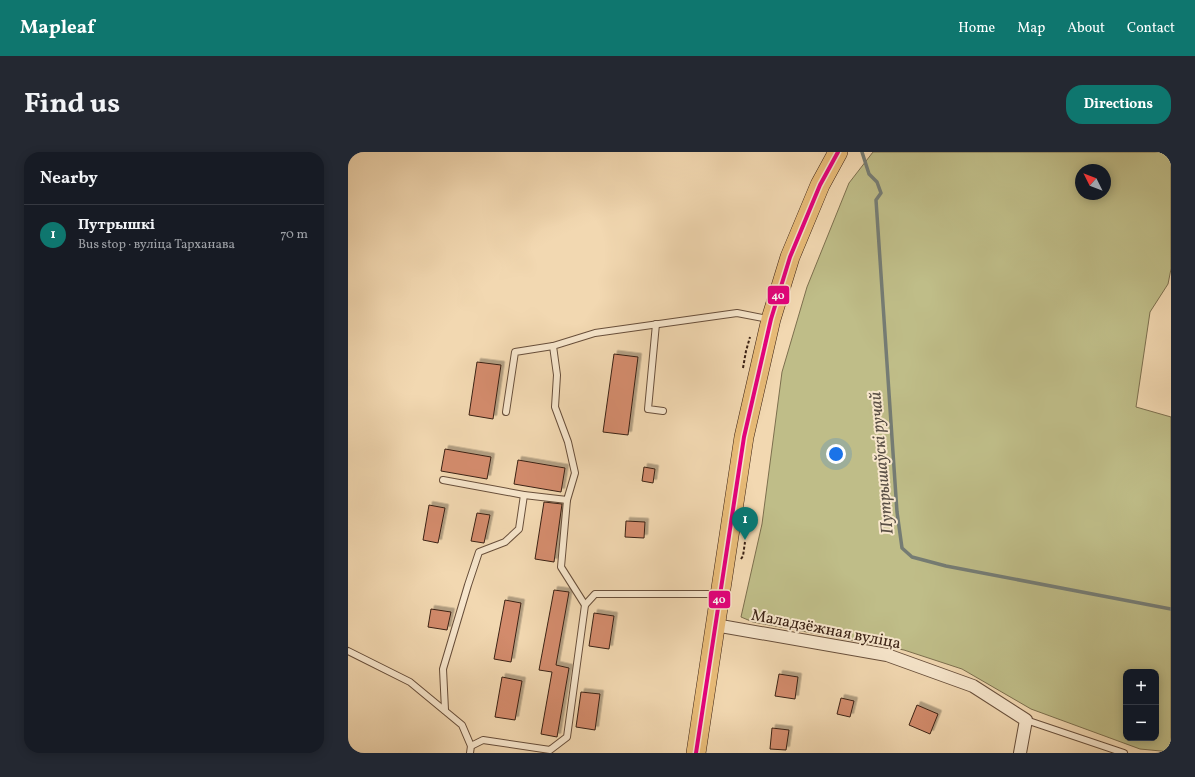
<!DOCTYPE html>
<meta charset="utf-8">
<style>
:root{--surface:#171b24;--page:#242831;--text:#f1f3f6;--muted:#9ea1a6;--line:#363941;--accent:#0f766e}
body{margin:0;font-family:Vollkorn,serif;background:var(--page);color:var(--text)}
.controls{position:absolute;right:12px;bottom:12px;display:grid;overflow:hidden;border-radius:8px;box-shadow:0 2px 10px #0003}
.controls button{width:36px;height:36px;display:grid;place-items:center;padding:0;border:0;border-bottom:1px solid var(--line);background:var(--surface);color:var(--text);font:20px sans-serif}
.compass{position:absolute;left:727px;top:12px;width:36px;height:36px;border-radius:50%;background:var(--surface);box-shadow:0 2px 10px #0003;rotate:312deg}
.you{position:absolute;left:488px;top:302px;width:14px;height:14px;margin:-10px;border:3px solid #fff;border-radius:50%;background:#1a73e8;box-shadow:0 0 0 6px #1a73e833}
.badge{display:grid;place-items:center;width:26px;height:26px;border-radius:50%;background:var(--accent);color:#fff;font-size:13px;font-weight:700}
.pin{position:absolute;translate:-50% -33px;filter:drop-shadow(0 1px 2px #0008)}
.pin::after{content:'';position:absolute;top:21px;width:14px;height:12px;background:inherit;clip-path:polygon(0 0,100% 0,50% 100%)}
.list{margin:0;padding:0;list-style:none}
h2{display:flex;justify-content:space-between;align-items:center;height:52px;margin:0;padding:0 16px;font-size:17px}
h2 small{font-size:13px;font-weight:400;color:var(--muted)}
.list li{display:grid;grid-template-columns:26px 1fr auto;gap:12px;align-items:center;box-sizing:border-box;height:60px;padding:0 16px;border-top:1px solid var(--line)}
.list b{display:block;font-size:15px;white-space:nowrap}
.list p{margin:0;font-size:13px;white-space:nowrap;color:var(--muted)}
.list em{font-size:13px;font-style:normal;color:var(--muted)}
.map{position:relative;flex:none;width:823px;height:601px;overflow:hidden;border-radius:16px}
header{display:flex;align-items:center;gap:24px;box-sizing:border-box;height:56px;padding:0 20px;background:var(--accent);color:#fff}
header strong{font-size:19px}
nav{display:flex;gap:22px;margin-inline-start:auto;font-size:14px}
.intro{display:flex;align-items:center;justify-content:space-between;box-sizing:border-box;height:96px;padding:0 24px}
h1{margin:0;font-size:28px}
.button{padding:10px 18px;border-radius:16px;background:var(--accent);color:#fff;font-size:14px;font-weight:700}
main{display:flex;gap:24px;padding:0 24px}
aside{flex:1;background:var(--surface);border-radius:16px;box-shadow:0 2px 10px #0003}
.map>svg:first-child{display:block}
.green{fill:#bfbd88;stroke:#7c6f4e;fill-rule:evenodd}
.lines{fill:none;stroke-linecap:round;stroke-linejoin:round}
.stream{stroke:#757c74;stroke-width:3.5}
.building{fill:#d48c6d;stroke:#3a2114;filter:url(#shadow)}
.service-casing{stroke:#684f3b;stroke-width:8}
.minor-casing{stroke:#684f3b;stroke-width:14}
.primary-casing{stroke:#3a2114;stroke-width:20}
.path{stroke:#3a2114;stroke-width:2;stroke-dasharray:3 2;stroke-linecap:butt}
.service{stroke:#f7e6cc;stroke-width:6}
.minor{stroke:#f7e6cc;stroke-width:12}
.primary{stroke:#e9bc78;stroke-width:19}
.bus-1-casing{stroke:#f7e6cc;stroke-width:7}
.bus-1{stroke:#e5007d;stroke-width:4}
.labels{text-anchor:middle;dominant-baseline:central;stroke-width:4;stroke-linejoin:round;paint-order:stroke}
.street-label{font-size:16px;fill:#3a2114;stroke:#f7e6cc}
.water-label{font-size:17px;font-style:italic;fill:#584e44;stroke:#f7e6cc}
.line-badge{stroke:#f7e6cc;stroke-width:1.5}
.badge-label{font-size:11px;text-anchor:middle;font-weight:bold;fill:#fff}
</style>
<header>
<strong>Mapleaf</strong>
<nav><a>Home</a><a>Map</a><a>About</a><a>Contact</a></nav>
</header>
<div class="intro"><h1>Find us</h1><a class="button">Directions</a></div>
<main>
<aside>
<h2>Nearby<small></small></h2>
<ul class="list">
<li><span class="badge">1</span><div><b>Путрышкі</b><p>Bus stop · вуліца Тарханава</p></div><em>70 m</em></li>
</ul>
</aside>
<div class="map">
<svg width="823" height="601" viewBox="0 0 823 601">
<defs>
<filter id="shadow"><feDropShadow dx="3.5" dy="-3.5" stdDeviation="0" flood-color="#0004"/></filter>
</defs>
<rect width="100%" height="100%" fill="#f2d8b1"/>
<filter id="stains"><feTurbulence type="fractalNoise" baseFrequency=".005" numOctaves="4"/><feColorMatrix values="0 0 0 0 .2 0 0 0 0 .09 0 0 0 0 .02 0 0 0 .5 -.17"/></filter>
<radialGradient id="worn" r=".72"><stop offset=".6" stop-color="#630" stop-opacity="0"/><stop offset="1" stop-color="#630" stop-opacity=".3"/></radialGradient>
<path class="green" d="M 525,0 L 823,0 L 823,117 L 820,132 L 802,160 L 788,255 L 823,265 L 823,600 L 792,597 L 683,557 L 614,517 L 556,498 L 405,470 L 393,465 L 414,372 L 434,220 L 459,135 L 501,31 ZM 733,18 L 757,18 L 757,42 L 733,42 ZM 778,520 L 808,520 L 808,586 L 778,586 Z"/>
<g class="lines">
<path class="stream" d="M 514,0 L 521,22 L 529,30 L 533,41 L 528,48 L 549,360 L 554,396 L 564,405 L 598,414 L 823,457"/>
</g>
<g class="building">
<path d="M 266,202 L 290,205 L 280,283 L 255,280 Z"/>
<path d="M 129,210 L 153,213 L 145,267 L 121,263 Z"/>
<path d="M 97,297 L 143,305 L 139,327 L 93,319 Z"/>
<path d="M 170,308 L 217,316 L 213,340 L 166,332 Z"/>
<path d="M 296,315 L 307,317 L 305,331 L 294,329 Z"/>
<path d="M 196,350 L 214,352 L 206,410 L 187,407 Z"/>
<path d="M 81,353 L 97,356 L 90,391 L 75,388 Z"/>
<path d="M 129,361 L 142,363 L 136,391 L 123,389 Z"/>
<path d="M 278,369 L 297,370 L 296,386 L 277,385 Z"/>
<path d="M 206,438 L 221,440 L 208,513 L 221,516 L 209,585 L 193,582 L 204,520 L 191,518 Z"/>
<path d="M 157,448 L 173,451 L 163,510 L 146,507 Z"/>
<path d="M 83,457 L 103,460 L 99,478 L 80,475 Z"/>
<path d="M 246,461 L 266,464 L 261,497 L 241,494 Z"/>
<path d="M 431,522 L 450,525 L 447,547 L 427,544 Z"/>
<path d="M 154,525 L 174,529 L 167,568 L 147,565 Z"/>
<path d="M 233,540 L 252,542 L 247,578 L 228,575 Z"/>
<path d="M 493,546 L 506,549 L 502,565 L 489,562 Z"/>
<path d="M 569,553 L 590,562 L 582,582 L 561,573 Z"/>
<path d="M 424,576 L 441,578 L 438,598 L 422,597 Z"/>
</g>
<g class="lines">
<defs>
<g id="service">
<path d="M 308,172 L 300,257 L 315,259"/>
<path d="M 158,260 L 167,200 L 205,194"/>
<path d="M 95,328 L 176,343 L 219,348 L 227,321 L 220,290 L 207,255 L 209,223 L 205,194 L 247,181 L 389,161 L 420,167"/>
<path d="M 219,348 L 213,415 L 237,453"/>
<path d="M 0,499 L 62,530 L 114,573 L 123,594"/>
<path d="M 97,558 L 95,517 L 120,433 L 131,400 L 157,390 L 171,377 L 176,343"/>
<path d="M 678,568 L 776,601"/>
<path d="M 122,601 L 123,594 L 135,588 L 202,598 L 219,585 L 237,453 L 247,442 L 370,442"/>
</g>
<path id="minor" d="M 367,473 L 539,503 L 625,534 L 678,568 L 672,601"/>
<path id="primary" d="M 348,601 L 396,285 L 423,167 L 442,105 L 472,33 L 490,0"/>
</defs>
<use href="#service" class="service-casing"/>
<use href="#minor" class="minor-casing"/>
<use href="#primary" class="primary-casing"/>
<g class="path">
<path d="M 395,216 L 398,199 L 402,185"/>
<path d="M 393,407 L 395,404 L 397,390"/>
</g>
<use href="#service" class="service"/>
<use href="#minor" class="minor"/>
<use href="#primary" class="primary"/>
<defs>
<path id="bus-1" d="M 348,601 L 396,285 L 423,167 L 442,105 L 472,33 L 490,0"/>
</defs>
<use href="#bus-1" class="bus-1-casing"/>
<use href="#bus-1" class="bus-1"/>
</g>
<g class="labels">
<g class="street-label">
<text transform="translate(478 478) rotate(11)">Маладзёжная вуліца</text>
</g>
<g class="water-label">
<text transform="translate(534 311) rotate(-95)">Путрышаўскі ручай</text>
</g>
</g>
<g class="line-badge">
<rect x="419" y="133" width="23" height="20" rx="4" fill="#e5007d"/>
<rect x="360" y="438" width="23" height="19" rx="4" fill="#e5007d"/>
</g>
<g class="badge-label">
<text x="430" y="147">40</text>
<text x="371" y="451">40</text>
</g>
<rect width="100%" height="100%" filter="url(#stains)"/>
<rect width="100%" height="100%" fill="url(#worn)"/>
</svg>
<div class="controls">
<button>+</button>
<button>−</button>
</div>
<svg class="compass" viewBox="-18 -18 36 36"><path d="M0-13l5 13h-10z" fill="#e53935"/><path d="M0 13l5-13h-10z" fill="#9ea1a6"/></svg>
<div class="you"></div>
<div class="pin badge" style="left:397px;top:388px">1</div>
</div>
</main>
